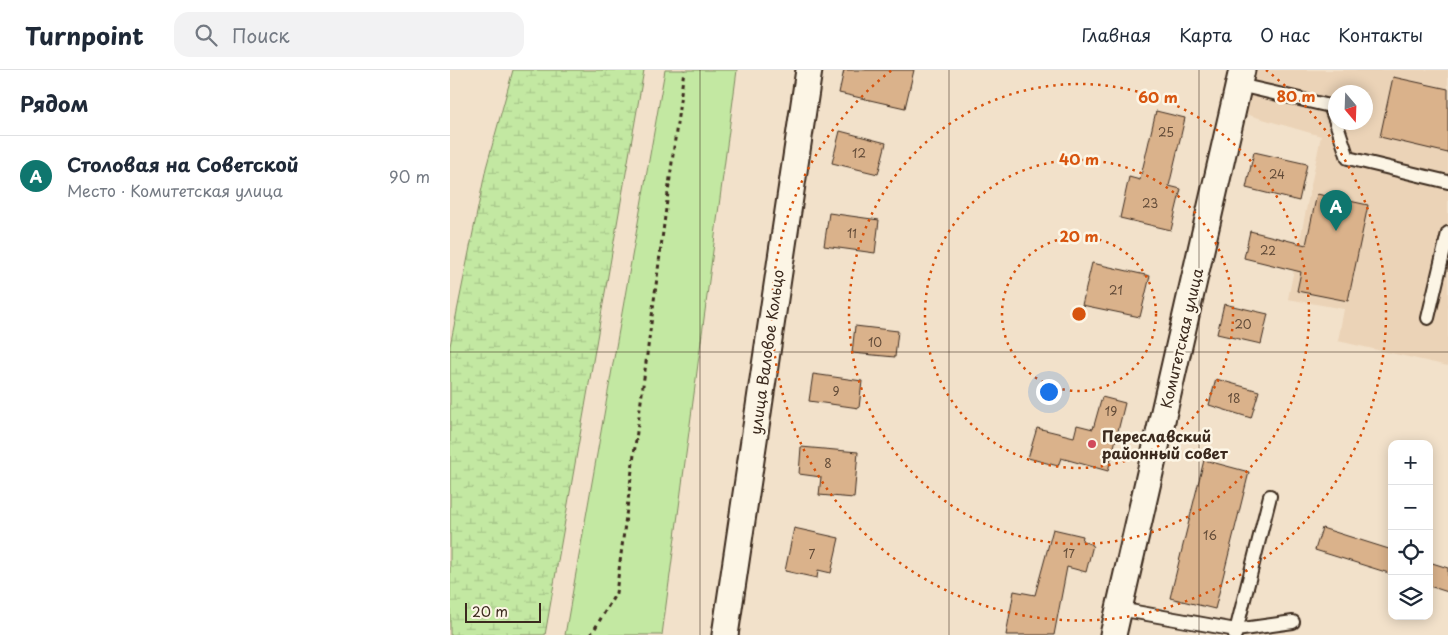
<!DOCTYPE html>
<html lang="ru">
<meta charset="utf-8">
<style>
:root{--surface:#fff;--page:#f2f2f3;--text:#1f2937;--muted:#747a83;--line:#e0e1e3;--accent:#0f766e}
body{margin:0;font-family:"Playpen Sans",sans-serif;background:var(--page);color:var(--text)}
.controls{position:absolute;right:15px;bottom:15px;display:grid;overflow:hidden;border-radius:10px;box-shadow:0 2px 12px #0003}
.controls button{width:45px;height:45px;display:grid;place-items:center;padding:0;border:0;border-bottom:1px solid var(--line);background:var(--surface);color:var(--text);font:25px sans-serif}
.compass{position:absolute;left:878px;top:15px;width:45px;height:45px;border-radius:50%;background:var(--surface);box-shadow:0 2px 12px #0003;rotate:161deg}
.scale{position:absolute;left:15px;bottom:12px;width:76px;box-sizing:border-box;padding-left:5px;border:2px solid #3b2a1e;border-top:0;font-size:14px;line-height:18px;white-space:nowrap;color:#3b2a1e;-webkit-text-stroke:4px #fcf5e5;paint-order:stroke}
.you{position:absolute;left:598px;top:321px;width:18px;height:18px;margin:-12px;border:4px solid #fff;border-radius:50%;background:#1a73e8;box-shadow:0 0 0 8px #1a73e833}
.badge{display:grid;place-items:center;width:32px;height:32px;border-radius:50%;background:var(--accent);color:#fff;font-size:16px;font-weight:700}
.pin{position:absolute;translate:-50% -41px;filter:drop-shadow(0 1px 2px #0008)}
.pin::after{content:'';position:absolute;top:26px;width:18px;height:15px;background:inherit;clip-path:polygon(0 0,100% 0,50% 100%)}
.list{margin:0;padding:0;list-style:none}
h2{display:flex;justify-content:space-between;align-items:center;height:65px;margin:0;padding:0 20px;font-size:21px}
h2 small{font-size:16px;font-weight:400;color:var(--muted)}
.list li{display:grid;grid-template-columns:32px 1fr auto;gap:15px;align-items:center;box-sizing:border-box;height:80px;padding:0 20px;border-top:1px solid var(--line)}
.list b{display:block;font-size:19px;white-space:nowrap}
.list p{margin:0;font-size:16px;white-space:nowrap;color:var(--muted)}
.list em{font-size:16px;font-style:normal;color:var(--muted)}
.icon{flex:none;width:28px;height:28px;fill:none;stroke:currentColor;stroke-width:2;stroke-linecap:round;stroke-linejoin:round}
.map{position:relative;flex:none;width:998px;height:565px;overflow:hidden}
header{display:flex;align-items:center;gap:30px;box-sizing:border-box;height:70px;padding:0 25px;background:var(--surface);border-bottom:1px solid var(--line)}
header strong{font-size:24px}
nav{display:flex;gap:28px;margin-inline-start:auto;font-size:18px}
.search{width:350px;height:45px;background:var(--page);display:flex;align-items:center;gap:12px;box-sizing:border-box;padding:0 18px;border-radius:15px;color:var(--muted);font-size:19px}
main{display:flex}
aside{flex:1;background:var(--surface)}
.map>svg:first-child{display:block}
.built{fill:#ebd3b7;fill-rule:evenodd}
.green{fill:#c3e8a2;stroke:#7f8960}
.wetland{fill:url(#wetland-marsh);stroke:#7f8960}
.building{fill:#dab28b;stroke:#3b2a1e}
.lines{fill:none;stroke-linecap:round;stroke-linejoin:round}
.lane-casing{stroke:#3b2a1e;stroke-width:16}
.street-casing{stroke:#3b2a1e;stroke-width:29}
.path{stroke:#3b2a1e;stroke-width:3;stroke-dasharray:4 4;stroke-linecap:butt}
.lane{stroke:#fcf5e5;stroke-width:12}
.street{stroke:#fcf5e5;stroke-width:25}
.grid{fill:none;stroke:#3b2a1e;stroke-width:1;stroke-opacity:0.55}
.ring{fill:none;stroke:#d7540e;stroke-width:2.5;stroke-dasharray:2.5 5}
.poi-dot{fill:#d1495b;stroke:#fcf5e5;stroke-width:2}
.labels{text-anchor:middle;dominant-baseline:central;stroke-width:5;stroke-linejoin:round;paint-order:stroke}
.number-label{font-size:12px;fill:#634c39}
.street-label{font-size:15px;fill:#3b2a1e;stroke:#fcf5e5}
.poi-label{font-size:15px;font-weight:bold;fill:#3b2a1e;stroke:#fcf5e5;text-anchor:start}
.centre{fill:#d7540e;stroke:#fcf5e5;stroke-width:2.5}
.ring-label{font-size:15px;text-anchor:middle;font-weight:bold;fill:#d7540e;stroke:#fcf5e5;stroke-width:5;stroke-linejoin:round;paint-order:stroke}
</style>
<header>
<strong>Turnpoint</strong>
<div class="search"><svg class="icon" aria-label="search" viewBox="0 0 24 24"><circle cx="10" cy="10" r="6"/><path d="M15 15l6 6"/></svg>Поиск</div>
<nav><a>Главная</a><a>Карта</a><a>О нас</a><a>Контакты</a></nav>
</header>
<main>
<aside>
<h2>Рядом<small></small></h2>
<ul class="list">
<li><span class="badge">A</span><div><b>Столовая на Советской</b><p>Место · Комитетская улица</p></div><em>90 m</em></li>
</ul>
</aside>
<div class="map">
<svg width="998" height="565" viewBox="0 0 998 565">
<defs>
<pattern id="wetland-marsh" width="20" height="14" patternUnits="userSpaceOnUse" patternTransform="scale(1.25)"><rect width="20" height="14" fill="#c3e8a2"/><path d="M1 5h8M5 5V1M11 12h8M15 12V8" fill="none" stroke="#a8c78b"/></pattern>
</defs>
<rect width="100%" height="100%" fill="#f2e1ca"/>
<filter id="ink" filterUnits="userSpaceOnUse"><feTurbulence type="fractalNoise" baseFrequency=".02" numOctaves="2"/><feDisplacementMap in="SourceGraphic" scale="10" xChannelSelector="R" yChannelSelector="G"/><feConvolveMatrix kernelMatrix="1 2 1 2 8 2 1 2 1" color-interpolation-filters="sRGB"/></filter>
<g filter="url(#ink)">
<path class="built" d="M 802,0 L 998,0 L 998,296 L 888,271 L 894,239 L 838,229 L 871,66 L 792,43 ZM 886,22 L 916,22 L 916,52 L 886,52 Z"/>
<path class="green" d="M 215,0 L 287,0 L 212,565 L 115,565 Z"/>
<path class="wetland" d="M 63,0 L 194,0 L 95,565 L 0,565 L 0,276 L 36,98 Z"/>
<g class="building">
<path d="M 394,0 L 464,0 L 455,38 L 389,23 Z"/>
<path d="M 943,7 L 998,19 L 998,83 L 930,67 Z"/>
<path d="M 706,41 L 735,48 L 719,116 L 731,119 L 721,160 L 670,148 L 679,107 L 690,110 Z"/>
<path d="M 390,61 L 436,73 L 428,104 L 382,93 Z"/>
<path d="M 804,82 L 857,94 L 849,131 L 796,118 Z"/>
<path d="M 867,124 L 918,135 L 898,231 L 847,221 L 851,202 L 794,188 L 800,161 L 856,175 Z"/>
<path d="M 379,143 L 429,150 L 425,183 L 374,176 Z"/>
<path d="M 642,193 L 700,206 L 690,247 L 632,235 Z"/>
<path d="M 774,234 L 818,244 L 811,274 L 767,264 Z"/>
<path d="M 405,256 L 448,261 L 445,287 L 402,283 Z"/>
<path d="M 363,304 L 412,311 L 409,338 L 359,331 Z"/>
<path d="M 766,309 L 809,321 L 801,348 L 759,335 Z"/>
<path d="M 652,327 L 675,333 L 658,401 L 611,388 L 608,396 L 578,388 L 587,358 L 624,367 L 627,355 L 643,359 Z"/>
<path d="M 351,377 L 408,382 L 404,428 L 369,425 L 371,407 L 349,404 Z"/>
<path d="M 754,390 L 799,402 L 765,539 L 720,528 Z"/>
<path d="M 344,458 L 389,468 L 381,503 L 368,500 L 367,508 L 335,501 Z"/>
<path d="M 872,458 L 942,480 L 942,504 L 865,480 Z"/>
<path d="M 603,459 L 633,466 L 632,471 L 643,475 L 636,502 L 617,497 L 604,565 L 556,565 L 564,521 L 585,525 Z"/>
<path d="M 979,492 L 998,498 L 998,522 L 979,516 Z"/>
</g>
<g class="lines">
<defs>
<g id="lane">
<path d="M 789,15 L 880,36 L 886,52"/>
<path d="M 886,52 L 898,88 L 998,112"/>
<path d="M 978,248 L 998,163"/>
<path d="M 669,539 L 786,560 L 843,552"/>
<path d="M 785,565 L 820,426"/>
</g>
<g id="street">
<path d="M 275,565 L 359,0"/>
<path d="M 663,565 L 792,0"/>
</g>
</defs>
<use href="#lane" class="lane-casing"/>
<use href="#street" class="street-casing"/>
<path class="path" d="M 141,565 L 166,523 L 234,0"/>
<use href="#lane" class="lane"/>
<use href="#street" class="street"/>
</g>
</g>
<path class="grid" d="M 250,0 L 250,565M 499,0 L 499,565M 749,0 L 749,565M 0,282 L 998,282"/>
<g class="ring">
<circle cx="629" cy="244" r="77"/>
<circle cx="629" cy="244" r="154"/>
<circle cx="629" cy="244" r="230"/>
<path d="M816 0A307 307 0 1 1 442 0"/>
</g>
<circle class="poi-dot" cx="642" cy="374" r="5"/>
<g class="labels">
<g class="number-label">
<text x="716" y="62">25</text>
<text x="409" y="83">12</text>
<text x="827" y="104">24</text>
<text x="700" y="133">23</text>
<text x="402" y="163">11</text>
<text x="818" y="180">22</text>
<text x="666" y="220">21</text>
<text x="793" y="254">20</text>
<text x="425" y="272">10</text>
<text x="386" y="321">9</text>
<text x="784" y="328">18</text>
<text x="661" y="341">19</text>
<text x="378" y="393">8</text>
<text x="760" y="465">16</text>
<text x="619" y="483">17</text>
<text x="362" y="484">7</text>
</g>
<g class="street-label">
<text transform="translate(731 268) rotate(-77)">Комитетская улица</text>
<text transform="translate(316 282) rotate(-82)">улица Валовое Кольцо</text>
</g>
<g class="poi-label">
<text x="652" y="365">Переславский<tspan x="652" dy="17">районный совет</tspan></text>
</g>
</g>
<circle cx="629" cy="244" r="8" class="centre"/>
<g class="ring-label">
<text x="846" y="32">80 m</text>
<text x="708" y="33">60 m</text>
<text x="629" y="95">40 m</text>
<text x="629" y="172">20 m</text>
</g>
</svg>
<div class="controls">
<button>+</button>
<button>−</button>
<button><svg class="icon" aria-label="locate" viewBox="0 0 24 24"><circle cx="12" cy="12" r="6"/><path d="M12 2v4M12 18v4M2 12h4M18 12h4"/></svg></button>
<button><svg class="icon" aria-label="layers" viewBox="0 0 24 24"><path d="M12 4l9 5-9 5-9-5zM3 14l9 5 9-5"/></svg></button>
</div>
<svg class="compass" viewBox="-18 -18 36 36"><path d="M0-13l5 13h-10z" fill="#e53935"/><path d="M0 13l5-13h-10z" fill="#747a83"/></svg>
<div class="scale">20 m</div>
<div class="you"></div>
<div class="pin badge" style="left:886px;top:161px">A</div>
</div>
</main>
